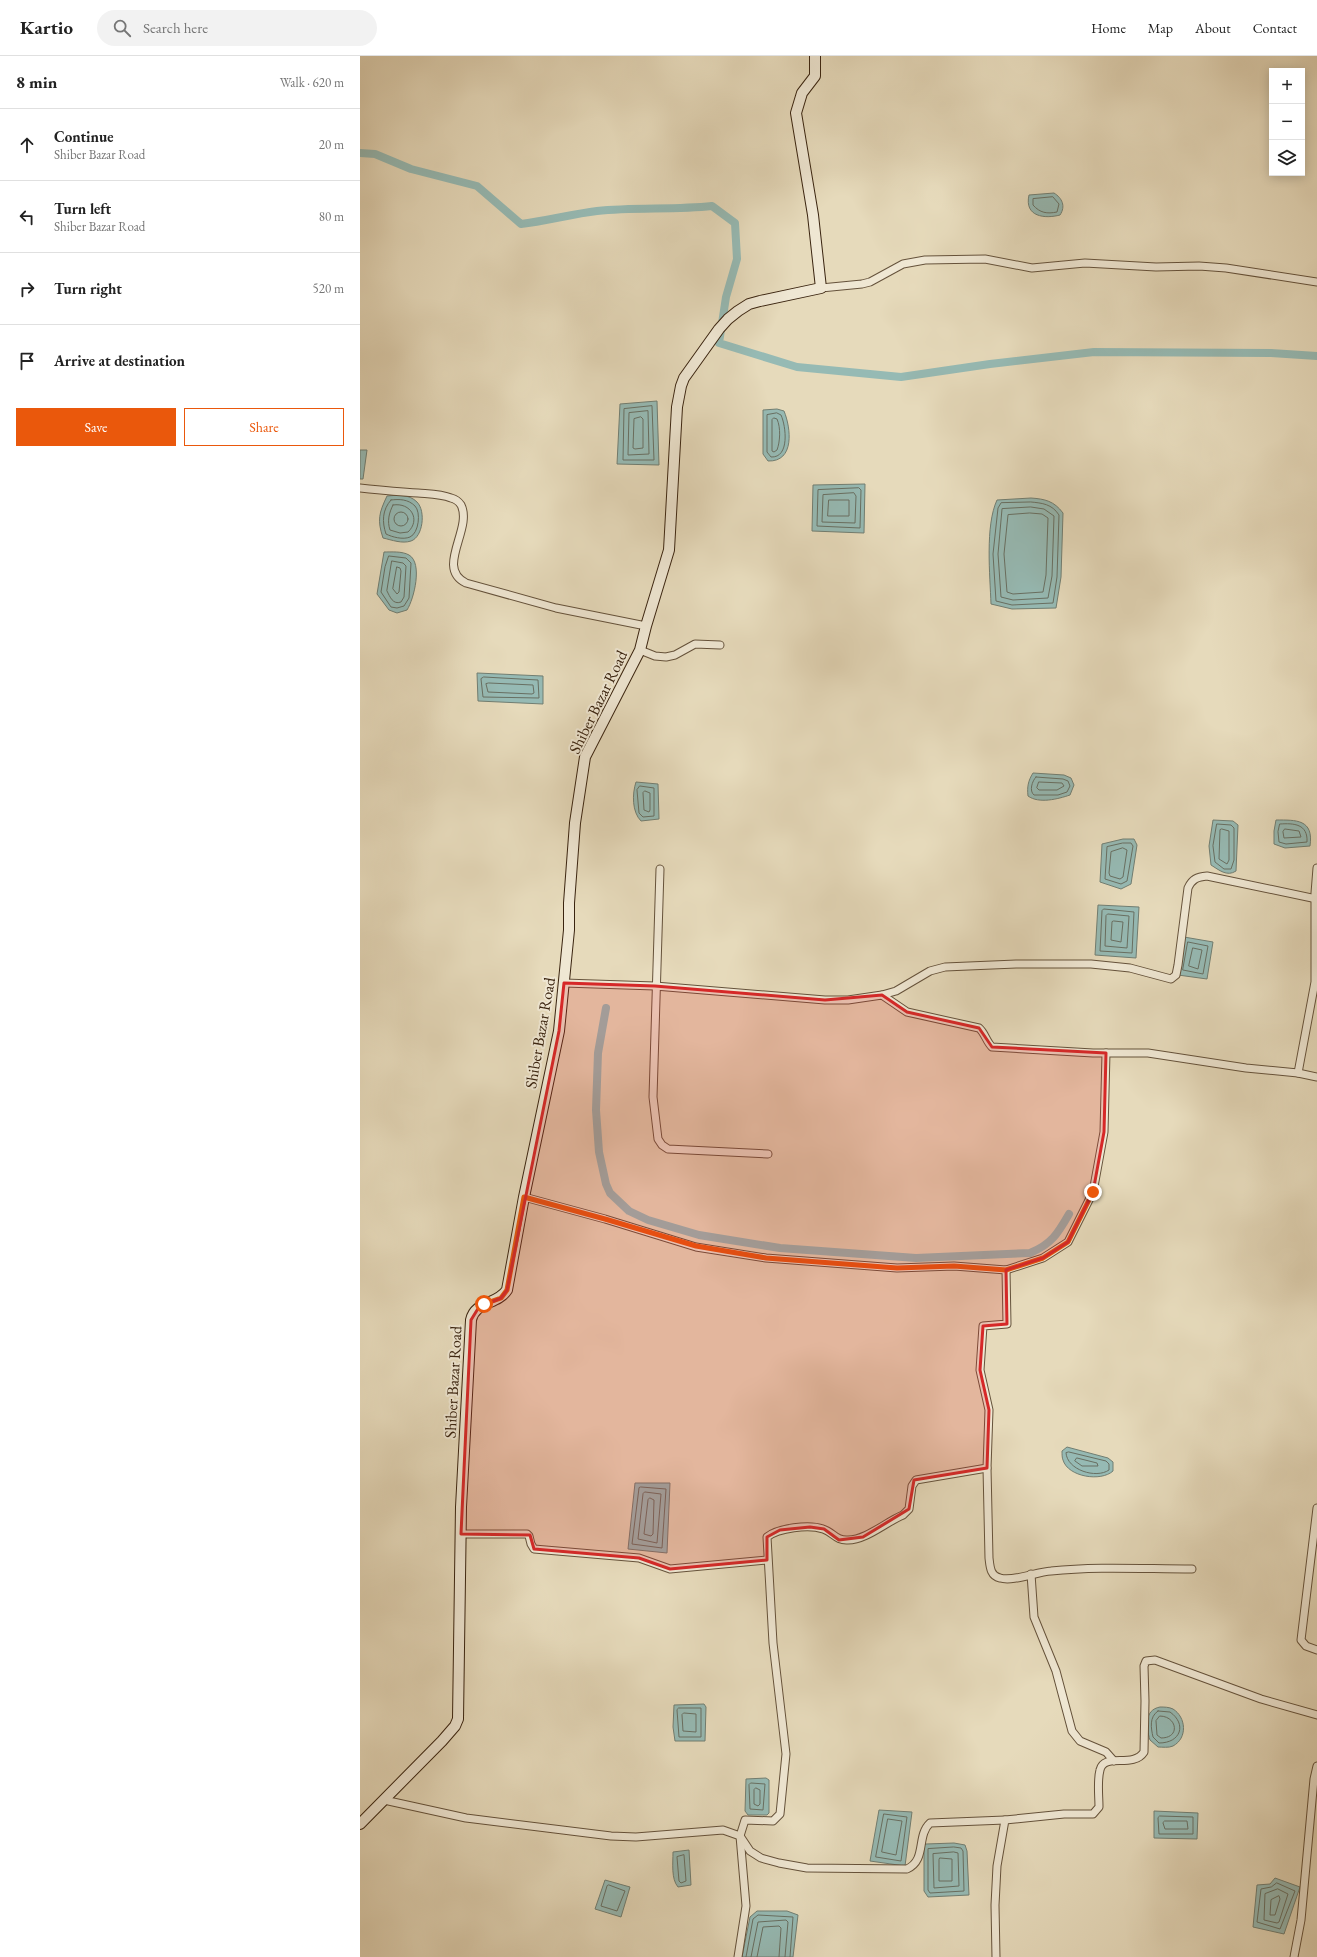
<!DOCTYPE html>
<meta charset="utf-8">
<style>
:root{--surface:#fff;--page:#f2f2f2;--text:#222;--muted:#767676;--line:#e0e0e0;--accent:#ea580c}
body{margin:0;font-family:"EB Garamond",serif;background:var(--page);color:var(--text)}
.controls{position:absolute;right:12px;top:12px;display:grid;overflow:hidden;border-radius:0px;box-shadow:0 2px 10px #0003}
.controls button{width:36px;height:36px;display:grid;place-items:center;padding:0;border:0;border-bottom:1px solid var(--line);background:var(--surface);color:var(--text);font:20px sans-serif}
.stop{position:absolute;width:12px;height:12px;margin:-9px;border:3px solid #ea580c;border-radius:50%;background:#fff}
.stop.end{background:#ea580c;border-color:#fff;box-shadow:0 1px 4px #0008}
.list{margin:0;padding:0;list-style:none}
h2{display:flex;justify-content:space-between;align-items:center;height:52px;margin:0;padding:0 16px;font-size:17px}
h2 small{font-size:13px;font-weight:400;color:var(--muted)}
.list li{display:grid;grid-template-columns:26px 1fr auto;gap:12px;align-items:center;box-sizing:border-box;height:72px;padding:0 16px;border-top:1px solid var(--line)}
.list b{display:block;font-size:15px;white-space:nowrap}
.list p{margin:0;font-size:13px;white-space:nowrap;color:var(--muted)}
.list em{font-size:13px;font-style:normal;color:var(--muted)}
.actions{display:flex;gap:8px;padding:12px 16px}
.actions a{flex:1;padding:9px 0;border:1px solid var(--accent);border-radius:0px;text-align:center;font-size:14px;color:var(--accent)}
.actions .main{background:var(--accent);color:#fff}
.icon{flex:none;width:22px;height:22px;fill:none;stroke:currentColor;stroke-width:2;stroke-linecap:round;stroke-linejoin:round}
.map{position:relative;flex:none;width:957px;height:1901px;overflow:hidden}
header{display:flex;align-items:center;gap:24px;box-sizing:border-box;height:56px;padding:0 20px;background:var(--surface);border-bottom:1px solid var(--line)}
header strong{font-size:19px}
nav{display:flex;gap:22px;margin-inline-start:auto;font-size:14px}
.search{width:280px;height:36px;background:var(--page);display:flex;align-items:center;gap:10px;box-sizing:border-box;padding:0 14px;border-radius:22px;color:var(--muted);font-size:15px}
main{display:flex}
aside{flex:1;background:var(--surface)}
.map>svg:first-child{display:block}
.water{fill:#96bab4;stroke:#717e72}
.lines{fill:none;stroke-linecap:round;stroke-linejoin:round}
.shore{stroke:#686f62;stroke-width:1}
.canal{stroke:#96bab4;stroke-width:8}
.street-casing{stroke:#65523b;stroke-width:9}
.secondary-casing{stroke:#3a2410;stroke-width:12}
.street{stroke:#efe7d3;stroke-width:7}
.secondary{stroke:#efe7d3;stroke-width:10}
.route{stroke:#ea580c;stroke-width:5}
.marked{fill:#d62828;fill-opacity:0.2;stroke:#d62828;stroke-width:3;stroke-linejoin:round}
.labels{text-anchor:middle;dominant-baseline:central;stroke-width:4;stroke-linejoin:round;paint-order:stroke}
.street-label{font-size:16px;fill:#3a2410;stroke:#efe7d3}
</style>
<header>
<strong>Kartio</strong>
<div class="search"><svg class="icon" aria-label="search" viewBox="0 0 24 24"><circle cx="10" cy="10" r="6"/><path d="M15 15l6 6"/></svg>Search here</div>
<nav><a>Home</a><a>Map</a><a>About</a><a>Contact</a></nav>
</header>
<main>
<aside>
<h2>8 min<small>Walk · 620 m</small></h2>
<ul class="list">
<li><svg class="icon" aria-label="ahead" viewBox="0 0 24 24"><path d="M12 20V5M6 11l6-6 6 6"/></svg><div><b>Continue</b><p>Shiber Bazar Road</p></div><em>20 m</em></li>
<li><svg class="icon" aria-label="left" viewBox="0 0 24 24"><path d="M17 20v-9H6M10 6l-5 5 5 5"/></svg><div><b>Turn left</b><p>Shiber Bazar Road</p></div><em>80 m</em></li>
<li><svg class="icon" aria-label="right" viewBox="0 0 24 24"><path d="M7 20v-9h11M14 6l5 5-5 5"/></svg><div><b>Turn right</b></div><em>520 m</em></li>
<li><svg class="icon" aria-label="arrive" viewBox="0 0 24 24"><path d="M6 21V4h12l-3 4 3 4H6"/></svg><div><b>Arrive at destination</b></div></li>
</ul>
<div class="actions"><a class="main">Save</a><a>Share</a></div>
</aside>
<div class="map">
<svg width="957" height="1901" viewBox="0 0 957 1901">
<rect width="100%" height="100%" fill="#e6dabb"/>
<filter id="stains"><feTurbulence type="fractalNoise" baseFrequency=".005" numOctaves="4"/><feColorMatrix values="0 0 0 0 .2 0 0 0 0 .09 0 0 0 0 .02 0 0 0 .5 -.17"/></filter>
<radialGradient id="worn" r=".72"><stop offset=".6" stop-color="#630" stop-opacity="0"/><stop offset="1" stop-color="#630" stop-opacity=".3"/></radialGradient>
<g class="water">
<path d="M 694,137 C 702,142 706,150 700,159 C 685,163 664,161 669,139 Z"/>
<path d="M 297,345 L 299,409 L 257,408 L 260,348 Z"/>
<path d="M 417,353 L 424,355 C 431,372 435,406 408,405 L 403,398 L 403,354 Z"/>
<path d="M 0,394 L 7,394 L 3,423 L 0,423 Z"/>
<path d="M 505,428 L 504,477 L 452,475 L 453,429 Z"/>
<path d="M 27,440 C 38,439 49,438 57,446 C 66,455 63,481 51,485 C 42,488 32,484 23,482 C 17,464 19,457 27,440 Z"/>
<path d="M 671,442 C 685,443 694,445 703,457 L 701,521 L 696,552 L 652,553 L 631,548 C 630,519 625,470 637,444 Z"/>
<path d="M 24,496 C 31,496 42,495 49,499 C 63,507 54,543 47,554 L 37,557 L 29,554 L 17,538 Z"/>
<path d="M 117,617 L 183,620 L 183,648 L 118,645 Z"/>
<path d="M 673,717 L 704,719 L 711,722 L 714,729 L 710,739 C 698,743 679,748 668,740 C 667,731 668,725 673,717 Z"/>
<path d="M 276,726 L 298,728 L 299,763 L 281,765 C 272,756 272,738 276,726 Z"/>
<path d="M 853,764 L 873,765 L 878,769 L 876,815 C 867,821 859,814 851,809 L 849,790 Z"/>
<path d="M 916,764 C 936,764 954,763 950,790 L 925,792 L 914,788 L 914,775 Z"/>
<path d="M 763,783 L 774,783 L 777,789 L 771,828 L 761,833 L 740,826 L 742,788 Z"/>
<path d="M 738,849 L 779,851 L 776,902 L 735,899 Z"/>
<path d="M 824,881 L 853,886 L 847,923 L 818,919 Z"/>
<path d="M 707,1391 L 748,1402 L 753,1406 L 753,1415 C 741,1426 708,1421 703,1404 C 702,1402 702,1398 702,1395 Z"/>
<path d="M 275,1427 L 310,1427 L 307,1497 L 268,1493 Z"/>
<path d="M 344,1648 L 346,1651 L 345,1685 L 315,1685 L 313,1671 L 314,1649 Z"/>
<path d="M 800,1651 C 804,1651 809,1651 813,1653 C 826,1661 828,1682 813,1690 C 809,1692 802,1691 798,1691 L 790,1684 C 786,1671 784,1654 800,1651 Z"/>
<path d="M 406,1722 L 409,1724 L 409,1757 L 407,1759 L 388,1759 L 385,1755 L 386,1723 Z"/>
<path d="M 519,1754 L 552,1756 L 545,1810 L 510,1805 Z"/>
<path d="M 794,1755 L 838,1757 L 837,1783 L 794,1782 Z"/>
<path d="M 594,1787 L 605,1789 L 607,1795 L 609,1839 L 568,1841 L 564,1835 L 564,1790 L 566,1788 Z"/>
<path d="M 329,1794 L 331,1829 L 318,1831 C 311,1823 313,1807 313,1796 Z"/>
<path d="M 915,1822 L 940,1831 L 924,1878 L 893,1871 L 897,1829 L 910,1828 Z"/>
<path d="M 245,1824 L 270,1831 L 261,1861 L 235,1853 Z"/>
<path d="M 397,1855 L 427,1855 L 438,1859 L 433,1901 L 382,1901 L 390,1861 Z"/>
</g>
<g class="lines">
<g class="shore">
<path d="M 693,141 L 699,148 L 697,156 C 687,158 680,157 673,149 L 673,143 Z"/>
<path d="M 292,350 L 294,404 L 263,404 L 264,353 Z"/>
<path d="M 288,355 L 289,398 L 268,399 L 269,357 Z"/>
<path d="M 417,357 L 421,359 C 426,370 430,402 411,401 L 407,396 L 407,359 Z"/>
<path d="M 281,361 L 283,363 L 283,392 L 275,393 L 273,392 L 274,363 Z"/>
<path d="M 414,362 L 417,363 C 421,372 420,386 417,394 L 414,396 L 412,395 L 412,364 Z"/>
<path d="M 499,432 L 501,434 L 500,472 L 457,470 L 458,434 Z"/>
<path d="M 494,437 L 496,440 L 495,467 L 462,466 L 463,439 Z"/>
<path d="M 31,444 C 39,443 48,443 55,450 C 61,456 59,477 50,481 C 43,484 32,481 26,478 C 22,466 22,454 31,444 Z"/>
<path d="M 469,444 L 489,444 L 489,460 L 468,460 Z"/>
<path d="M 671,446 C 682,447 692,448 699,459 L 697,521 L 693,547 L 652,549 L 636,545 L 633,498 L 638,452 L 641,447 Z"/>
<path d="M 33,449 C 51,446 61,464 48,476 L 40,477 L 30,474 C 27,465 29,457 33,449 Z"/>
<path d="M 671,451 L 684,453 L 694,460 L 692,520 L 688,542 L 653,544 L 641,541 L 638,498 L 642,453 Z"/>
<circle cx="41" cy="463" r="7"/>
<path d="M 670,457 L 682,458 L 688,462 L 686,519 L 683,536 L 653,538 L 647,536 L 644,498 L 648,459 Z"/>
<path d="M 29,500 L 46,502 L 51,507 L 49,542 L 44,550 L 37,552 L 31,551 L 21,536 L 25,511 Z"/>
<path d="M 32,505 L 43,507 L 46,510 L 44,541 L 41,546 C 33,549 30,541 27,535 Z"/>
<path d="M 37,511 L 40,512 L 41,515 L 39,536 L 37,538 L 33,533 Z"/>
<path d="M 124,621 L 178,624 L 179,642 L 123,641 L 121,623 Z"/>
<path d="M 129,627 L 173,629 L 174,637 L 172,638 L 128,636 L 126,628 Z"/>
<path d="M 676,721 L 703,723 L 708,725 L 710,730 L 707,736 L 698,739 L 674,739 C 669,735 672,725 676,721 Z"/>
<path d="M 679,726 L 702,727 L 704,730 L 697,734 L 679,734 L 677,732 Z"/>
<path d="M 280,730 L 294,732 L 294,760 L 283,761 L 279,757 L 277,734 Z"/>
<path d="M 285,735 L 290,737 L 290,754 L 289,756 L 284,754 L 283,737 Z"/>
<path d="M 857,768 L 871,769 L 874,772 L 874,804 L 871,813 L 864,813 L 855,806 L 853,790 Z"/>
<path d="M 920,768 C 934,767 948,768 947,786 L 926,788 L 919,786 L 918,776 Z"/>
<path d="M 862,773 L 869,775 L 869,804 L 867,808 L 859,803 L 860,774 Z"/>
<path d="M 925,773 L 939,775 L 941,781 L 924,782 L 923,776 Z"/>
<path d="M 763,787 L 771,787 L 773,790 L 767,825 L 761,828 L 745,823 L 747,791 Z"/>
<path d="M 763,792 L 767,794 L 763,821 L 760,823 L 750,820 L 749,817 L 751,796 Z"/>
<path d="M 744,853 L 774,856 L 772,897 L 740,895 L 742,855 Z"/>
<path d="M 748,858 L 769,860 L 767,892 L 745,890 L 746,860 Z"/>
<path d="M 754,865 L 763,866 L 761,886 L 751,884 L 752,866 Z"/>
<path d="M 828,886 L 848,890 L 843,918 L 823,914 Z"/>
<path d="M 833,892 L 842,894 L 838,913 L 829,910 Z"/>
<path d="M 709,1396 L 746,1405 L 749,1408 L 749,1414 C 736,1423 707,1414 706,1397 Z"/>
<path d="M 717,1402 L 737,1407 L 738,1410 L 722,1410 L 715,1405 Z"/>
<path d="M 281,1431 L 306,1433 L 302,1492 L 272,1488 L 279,1432 Z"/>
<path d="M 285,1436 L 301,1438 L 297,1487 L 278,1483 L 283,1438 Z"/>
<path d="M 290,1442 L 294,1444 L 293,1478 L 291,1480 L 284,1478 L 288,1444 Z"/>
<path d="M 319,1652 L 341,1652 L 341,1681 L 319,1681 L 317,1654 Z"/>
<path d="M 798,1655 L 810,1656 C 827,1668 821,1687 799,1687 L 793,1681 C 791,1672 789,1661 798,1655 Z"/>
<path d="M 324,1657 L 336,1658 L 336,1676 L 323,1675 L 322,1659 Z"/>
<path d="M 800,1660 C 817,1660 821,1682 801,1682 L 797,1679 L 796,1665 Z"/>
<path d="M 391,1727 L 405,1728 L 403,1754 L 390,1753 L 389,1729 Z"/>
<path d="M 396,1732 L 400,1734 L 400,1748 L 398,1750 L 394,1748 L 394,1734 Z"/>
<path d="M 524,1758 L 547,1761 L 541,1805 L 516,1801 Z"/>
<path d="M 800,1760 L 833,1761 L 833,1778 L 799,1778 L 798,1762 Z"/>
<path d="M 528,1763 L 542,1765 L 536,1799 L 522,1796 Z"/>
<path d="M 805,1765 L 827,1765 L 828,1773 L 805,1773 L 803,1767 Z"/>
<path d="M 594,1791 L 601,1792 L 603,1795 L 604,1835 L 570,1837 L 568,1834 L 568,1793 Z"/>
<path d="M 594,1796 L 598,1797 L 599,1830 L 574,1832 L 573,1798 Z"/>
<path d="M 324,1799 L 326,1825 L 321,1827 L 319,1825 L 317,1801 Z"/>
<path d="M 580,1802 L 592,1803 L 592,1825 L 579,1825 L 579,1804 Z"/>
<path d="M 917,1827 L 935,1835 L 920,1873 L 897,1866 L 901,1833 L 911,1831 Z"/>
<path d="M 249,1829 L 265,1835 L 257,1855 L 241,1850 L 247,1830 Z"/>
<path d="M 918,1833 L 928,1838 L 919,1866 L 917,1867 L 904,1864 L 905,1838 Z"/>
<path d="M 919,1840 L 920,1843 L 915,1859 L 910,1859 L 911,1844 Z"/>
<path d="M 386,1901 L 393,1863 L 398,1859 L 433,1861 L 430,1901"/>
<path d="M 391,1901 L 398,1866 L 426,1864 L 428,1866 L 425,1901"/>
<path d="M 397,1901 L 403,1871 L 419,1870 L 421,1872 L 419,1901"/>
</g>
<g class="canal">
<path d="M 0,97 L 15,98 L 51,113 L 117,130 L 161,168 C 186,165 212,158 237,155 C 275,151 314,154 352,150 L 375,167 L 377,203 L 366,241 L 359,287 L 437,311 L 541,321 L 630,308 L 734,296 L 911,297 L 957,300"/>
<path d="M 246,952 L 238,997 L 236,1054 L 239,1096 L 246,1128 L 250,1137 L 269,1155 L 288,1164 L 339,1179 L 420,1192 L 556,1202 L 670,1197 C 692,1188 698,1177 709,1158"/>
</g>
<defs>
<g id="street">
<path d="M 461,232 L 502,228 L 510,226 L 543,208 L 565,204 L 625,203 L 672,212 L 725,207 L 796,211 L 839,210 L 866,212 L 957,226"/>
<path d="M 0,432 C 19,434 39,436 58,437 C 69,438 81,438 91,442 C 95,443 99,446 101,449 C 113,473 75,512 106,527 L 196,552 L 286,570"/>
<path d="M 280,594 L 295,600 L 306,601 L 315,599 L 335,588 L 360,589"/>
<path d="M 300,813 L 293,1041 L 298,1083 L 302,1089 L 308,1093 L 408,1098"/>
<path d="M 204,927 L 295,930 L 465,944 L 488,944 L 522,939 L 547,956 L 619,972 C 625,977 626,985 632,991 L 733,997 L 788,997 L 886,1012 L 938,1017 L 957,1021"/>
<path d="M 522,939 L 536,935 L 570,915 L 585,911 L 656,908 L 731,908 L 770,912 L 811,923 L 816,919 L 818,909 L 828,832 C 832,823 837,821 847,820 L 957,843"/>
<path d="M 938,1017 L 955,926 L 955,837 L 957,812"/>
<path d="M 164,1141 L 245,1163 L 336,1191 L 406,1202 L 537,1212 L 594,1210 L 646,1214 L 683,1202 L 708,1186 L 733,1136 L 744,1076 L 746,997"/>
<path d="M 627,1412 L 629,1502 C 630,1510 630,1520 640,1522 C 653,1526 676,1516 691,1515 C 737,1510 785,1513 832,1513"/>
<path d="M 957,1452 L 941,1584 L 946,1590 L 957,1594"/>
<path d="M 101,1478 L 167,1478 L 169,1480 L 171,1488 L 174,1493 L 279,1502 L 310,1513 L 407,1504"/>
<path d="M 671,1518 L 674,1561 L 696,1615 L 712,1675 L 720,1685 L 746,1696 L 754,1705"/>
<path d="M 24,1744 L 106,1762 L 251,1780 L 276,1781 L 363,1774 L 380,1780 L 390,1795 L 401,1802 L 419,1807 L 447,1812 L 547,1813 C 567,1804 556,1780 570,1767 L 645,1764"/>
<path d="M 378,1901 L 386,1850 L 380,1780 L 385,1764 L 413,1765 L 420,1758 L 426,1698 L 413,1587 L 407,1481 C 418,1472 449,1468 463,1473 C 473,1476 476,1485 488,1484 C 506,1484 526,1466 543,1459 L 549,1453 L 552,1430 L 556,1424 L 627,1412 L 629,1354 L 620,1314 L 623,1270 L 647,1268 L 646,1214"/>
<path d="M 636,1901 L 635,1849 L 637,1810 L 645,1764 L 704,1758 L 733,1758 L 739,1751 C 739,1740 737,1725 740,1714 C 744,1696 773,1713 784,1696 L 785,1645 L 784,1610 L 786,1605 L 795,1604 L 901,1643 L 957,1659"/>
<path d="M 934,1901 L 941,1864 L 954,1723 L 957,1710"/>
</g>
<path id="secondary" d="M 0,1768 L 82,1685 L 95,1670 L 98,1663 L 101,1451 L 111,1264 C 115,1245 137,1249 147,1234 L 164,1141 L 199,975 L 209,874 L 209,847 L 215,767 L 225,701 L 280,594 L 286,570 L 309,494 L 317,351 L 321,330 L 324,322 L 359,273 L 368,263 L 378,255 L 389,248 L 400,245 L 461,232 L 453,159 L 436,57 L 442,37 L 455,20 L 455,0"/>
</defs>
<use href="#street" class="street-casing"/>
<use href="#secondary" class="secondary-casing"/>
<use href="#street" class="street"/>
<use href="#secondary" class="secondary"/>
</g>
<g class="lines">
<path class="route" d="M 124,1248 L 141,1242 L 147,1234 L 164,1141 L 245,1163 L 336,1190 L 406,1202 L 537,1212 L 594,1210 L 646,1214 L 683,1202 L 708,1186 L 733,1136"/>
</g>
<path class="marked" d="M 204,927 L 295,930 L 465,944 L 522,939 L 547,956 L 619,972 L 632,991 L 746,997 L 744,1076 L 733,1136 L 708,1186 L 683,1202 L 646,1214 L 647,1268 L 623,1270 L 620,1314 L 629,1354 L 627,1412 L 554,1424 L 549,1453 L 503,1481 L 479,1484 L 464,1473 L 450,1471 L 420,1474 L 407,1481 L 407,1504 L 310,1513 L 279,1502 L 174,1493 L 170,1479 L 101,1478 L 111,1264 L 119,1251 L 141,1242 L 147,1234 L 199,975 Z"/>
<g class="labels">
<g class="street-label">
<text transform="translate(238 646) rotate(-64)">Shiber Bazar Road</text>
<text transform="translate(180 977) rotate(-80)">Shiber Bazar Road</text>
<text transform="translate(93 1326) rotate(-87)">Shiber Bazar Road</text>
</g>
</g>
<rect width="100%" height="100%" filter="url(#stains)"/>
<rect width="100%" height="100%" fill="url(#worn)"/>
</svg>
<div class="controls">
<button>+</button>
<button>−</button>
<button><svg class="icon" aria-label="layers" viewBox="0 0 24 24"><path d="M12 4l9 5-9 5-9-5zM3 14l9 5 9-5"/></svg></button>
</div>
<div class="stop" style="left:124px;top:1248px"></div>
<div class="stop end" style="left:733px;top:1136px"></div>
</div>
</main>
